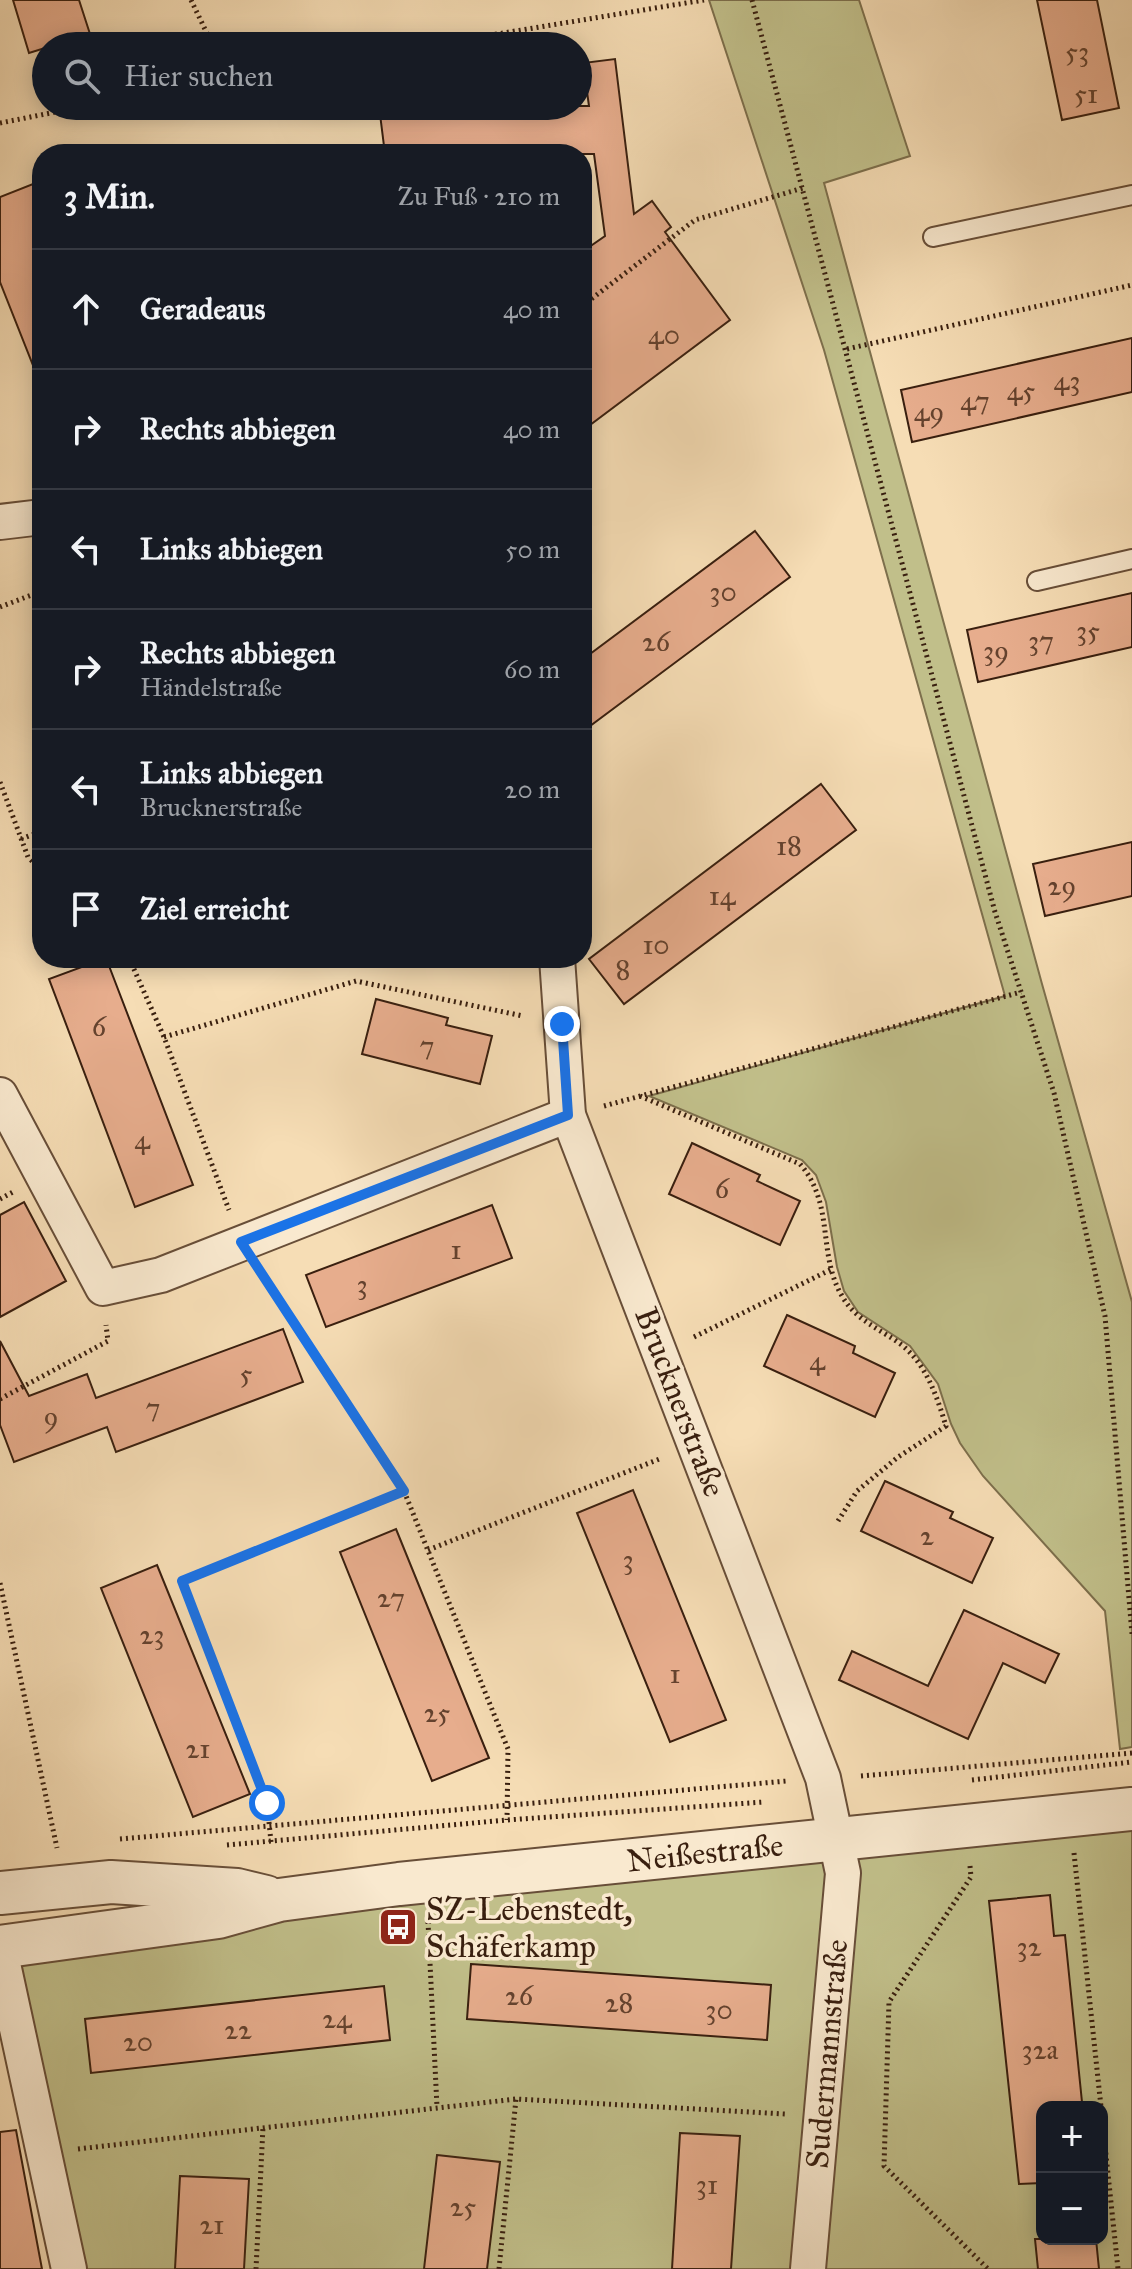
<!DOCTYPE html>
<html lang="de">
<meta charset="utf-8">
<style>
:root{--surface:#171b24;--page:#20242c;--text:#f1f3f6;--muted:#9ea1a6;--line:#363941}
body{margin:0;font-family:"IM FELL Great Primer",serif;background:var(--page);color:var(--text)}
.controls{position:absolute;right:24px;bottom:24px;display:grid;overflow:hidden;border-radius:16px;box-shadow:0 4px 20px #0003}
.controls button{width:72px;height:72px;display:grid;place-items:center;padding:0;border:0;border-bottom:2px solid var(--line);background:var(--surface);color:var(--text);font:40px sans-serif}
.stop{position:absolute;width:24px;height:24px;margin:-18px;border:6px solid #1a73e8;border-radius:50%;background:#fff}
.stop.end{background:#1a73e8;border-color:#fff;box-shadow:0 2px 8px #0008}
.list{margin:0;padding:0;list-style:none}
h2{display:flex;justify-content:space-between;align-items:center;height:104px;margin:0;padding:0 32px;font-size:34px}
h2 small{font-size:26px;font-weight:400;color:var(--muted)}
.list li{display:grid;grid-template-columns:52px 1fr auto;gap:24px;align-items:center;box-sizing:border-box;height:120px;padding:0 32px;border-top:2px solid var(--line)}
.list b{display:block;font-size:30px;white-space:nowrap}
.list p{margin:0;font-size:26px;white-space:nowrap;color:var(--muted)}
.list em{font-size:26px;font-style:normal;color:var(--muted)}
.icon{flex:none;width:44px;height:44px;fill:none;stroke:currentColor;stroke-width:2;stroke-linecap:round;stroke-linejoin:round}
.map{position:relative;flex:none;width:1132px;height:2269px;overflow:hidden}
.search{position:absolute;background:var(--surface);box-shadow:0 4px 20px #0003;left:32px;top:32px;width:560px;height:88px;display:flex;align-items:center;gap:20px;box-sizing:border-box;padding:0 28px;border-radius:44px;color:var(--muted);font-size:30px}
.panel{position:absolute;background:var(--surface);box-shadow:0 4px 20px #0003;left:32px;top:144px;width:560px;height:824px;border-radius:32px}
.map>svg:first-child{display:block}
.green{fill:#c1bf8a;stroke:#7d6f4c;stroke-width:2;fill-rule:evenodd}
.building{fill:#e7ad8d;stroke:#391f0f;stroke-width:2}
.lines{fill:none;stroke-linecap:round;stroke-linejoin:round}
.service-casing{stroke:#684e38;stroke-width:22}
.minor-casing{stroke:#684e38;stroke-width:38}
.tertiary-casing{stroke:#684e38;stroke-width:46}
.path{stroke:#391f0f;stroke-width:5;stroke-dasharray:2 4;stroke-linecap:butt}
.service{stroke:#f9e9cf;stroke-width:18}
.minor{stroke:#f9e9cf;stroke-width:34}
.tertiary{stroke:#f9e9cf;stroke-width:42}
.route{stroke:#1a73e8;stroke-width:10}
.labels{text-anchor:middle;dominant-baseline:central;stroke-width:7;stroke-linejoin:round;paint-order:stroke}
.number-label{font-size:28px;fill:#64422e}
.street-label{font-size:32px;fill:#391f0f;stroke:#f9e9cf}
.poi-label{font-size:32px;fill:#391f0f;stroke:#f9e9cf;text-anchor:start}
</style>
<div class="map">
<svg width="1132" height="2269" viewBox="0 0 1132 2269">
<rect width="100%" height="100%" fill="#f6ddb5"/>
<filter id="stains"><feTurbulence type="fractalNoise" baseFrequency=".0025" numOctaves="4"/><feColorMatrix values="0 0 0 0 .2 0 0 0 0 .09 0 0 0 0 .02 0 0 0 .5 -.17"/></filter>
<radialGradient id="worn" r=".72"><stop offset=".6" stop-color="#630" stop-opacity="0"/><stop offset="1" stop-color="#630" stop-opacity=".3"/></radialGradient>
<g class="green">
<path d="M 709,0 L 859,0 L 910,156 L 824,183 L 1042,984 L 1132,1302 L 1132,1747 L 1120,1749 L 1105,1611 L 983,1476 L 960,1443 L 951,1424 L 938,1384 L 910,1346 L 858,1312 L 844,1291 L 837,1267 L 826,1202 L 816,1175 L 802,1160 L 649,1096 L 1005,996 L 824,350 Z"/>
<path d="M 1132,1809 L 1132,2269 L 69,2269 L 0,1950 ZM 1042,2107 L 1102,2107 L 1102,2239 L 1042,2239 Z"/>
</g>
<g class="building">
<path d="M 13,0 L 79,0 L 90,34 L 29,53 Z"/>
<path d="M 1037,0 L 1097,0 L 1119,108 L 1062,120 Z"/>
<path d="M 615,59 L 634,214 L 652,201 L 671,227 L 665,232 L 730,320 L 582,431 L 582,252 L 605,236 L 594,154 L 385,154 L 379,106 L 589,106 L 583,63 Z"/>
<path d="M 33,184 L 42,206 L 42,383 L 40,383 L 0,282 L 0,197 Z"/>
<path d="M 1132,338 L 1132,392 L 912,442 L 901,390 Z"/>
<path d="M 755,531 L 790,577 L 582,732 L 582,660 Z"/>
<path d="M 1132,593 L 1132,647 L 978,682 L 967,630 Z"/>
<path d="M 821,784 L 856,830 L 624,1004 L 589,959 Z"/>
<path d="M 1132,842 L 1132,896 L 1045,916 L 1033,864 Z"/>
<path d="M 106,958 L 193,1185 L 135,1207 L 49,979 Z"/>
<path d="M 376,999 L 448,1018 L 446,1025 L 492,1036 L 480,1084 L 362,1054 Z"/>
<path d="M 692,1143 L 760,1175 L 757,1181 L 800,1201 L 780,1245 L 669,1194 Z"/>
<path d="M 24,1202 L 66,1281 L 0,1317 L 0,1215 Z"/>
<path d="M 492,1205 L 512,1258 L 326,1327 L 306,1275 Z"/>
<path d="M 787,1315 L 855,1346 L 853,1353 L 895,1373 L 875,1417 L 764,1366 Z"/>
<path d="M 283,1329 L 303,1382 L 116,1452 L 107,1427 L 14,1462 L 0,1425 L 0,1341 L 29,1396 L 87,1374 L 96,1398 Z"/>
<path d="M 885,1481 L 953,1512 L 950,1518 L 993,1538 L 972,1583 L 861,1531 Z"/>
<path d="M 633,1490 L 726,1720 L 670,1742 L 577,1513 Z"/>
<path d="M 396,1529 L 489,1758 L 432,1781 L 340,1552 Z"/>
<path d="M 157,1565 L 250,1794 L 193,1817 L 101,1588 Z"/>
<path d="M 964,1610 L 1059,1654 L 1045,1683 L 1003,1663 L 968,1739 L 839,1680 L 852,1651 L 928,1686 Z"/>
<path d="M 1050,1895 L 1054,1936 L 1065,1935 L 1082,2102 L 1073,2103 L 1074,2107 L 1042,2107 L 1042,2183 L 1019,2184 L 989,1901 Z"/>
<path d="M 471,1964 L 771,1985 L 767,2040 L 467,2019 Z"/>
<path d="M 384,1986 L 390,2040 L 91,2073 L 85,2019 Z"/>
<path d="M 16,2130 L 42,2269 L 0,2269 L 0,2132 Z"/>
<path d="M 680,2133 L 740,2136 L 731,2269 L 672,2269 Z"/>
<path d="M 437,2155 L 500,2162 L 487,2269 L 424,2269 Z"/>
<path d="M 180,2176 L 249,2179 L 244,2269 L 175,2269 Z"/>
<path d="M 1035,2239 L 1096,2239 L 1099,2269 L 1038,2269 Z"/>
</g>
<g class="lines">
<defs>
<g id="service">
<path d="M 933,237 L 1132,195"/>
<path d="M 1037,581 L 1132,559"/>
</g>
<g id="minor">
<path d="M 0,522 L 42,517"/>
<path d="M 557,958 L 568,1115 L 823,1778 L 843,1873 L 808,2269"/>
<path d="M 0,1095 L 103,1288 L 161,1275 L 568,1115"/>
<path d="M 0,1950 L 69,2269"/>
</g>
<g id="tertiary">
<path d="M 0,1893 L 111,1882 L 237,1890 L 266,1897"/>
<path d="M 0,1947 L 218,1917 L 279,1900 L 399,1884 L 1132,1809"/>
</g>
</defs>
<use href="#service" class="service-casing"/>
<use href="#minor" class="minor-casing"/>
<use href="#tertiary" class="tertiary-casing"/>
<g class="path">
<path d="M 191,0 L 213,46"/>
<path d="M 752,0 L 995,912 L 1054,1093 L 1105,1316 L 1132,1634"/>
<path d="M 424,46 L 704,0"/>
<path d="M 0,123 L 86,106"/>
<path d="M 582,306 L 695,220 L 803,188"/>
<path d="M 847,349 L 1132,285"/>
<path d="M 0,607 L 42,591"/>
<path d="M 0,782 L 28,857 L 42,871"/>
<path d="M 21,839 L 42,831"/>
<path d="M 129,958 L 164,1037 L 229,1210"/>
<path d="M 164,1037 L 356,981 L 523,1016"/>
<path d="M 640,1096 L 800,1164 C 835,1204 817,1254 842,1296 C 856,1321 881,1329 903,1346 C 927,1366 937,1397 946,1426 L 898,1457 L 857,1491 L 838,1521"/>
<path d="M 604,1106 L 1021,992"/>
<path d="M 0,1199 L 13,1192"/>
<path d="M 263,1275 L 404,1491 L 508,1749 L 507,1820"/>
<path d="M 694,1337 L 832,1269"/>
<path d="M 0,1399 L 108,1341 L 106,1325"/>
<path d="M 428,1550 L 662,1458"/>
<path d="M 0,1583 L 57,1848"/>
<path d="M 861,1776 L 1132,1753"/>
<path d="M 972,1780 L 1132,1762"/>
<path d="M 120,1839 L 787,1781"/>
<path d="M 271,1842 L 267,1803 L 182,1581 L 404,1491"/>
<path d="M 227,1845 L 507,1820 L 764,1802"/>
<path d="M 1074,1853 L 1101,2107"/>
<path d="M 970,1866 L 971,1877 L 889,2002 L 884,2166 L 988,2269"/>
<path d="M 428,1922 L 437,2107"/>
<path d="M 1102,2117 L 1118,2269"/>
<path d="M 78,2149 L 516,2099 L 785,2114"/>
<path d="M 256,2269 L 263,2127"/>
<path d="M 499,2269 L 516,2099"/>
</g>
<use href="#service" class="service"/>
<use href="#minor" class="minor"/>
<use href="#tertiary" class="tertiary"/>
</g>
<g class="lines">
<path class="route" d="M 267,1803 L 182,1581 L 404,1491 L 241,1242 L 568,1115 L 562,1024"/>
</g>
<defs>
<symbol id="bus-square" viewBox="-11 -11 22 22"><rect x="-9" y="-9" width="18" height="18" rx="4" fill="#8f2418" stroke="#f9e9cf"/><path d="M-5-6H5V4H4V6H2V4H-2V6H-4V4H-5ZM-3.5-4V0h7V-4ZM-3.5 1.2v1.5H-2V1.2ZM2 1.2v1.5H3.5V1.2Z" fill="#fff"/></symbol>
</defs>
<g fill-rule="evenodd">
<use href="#bus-square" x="376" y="1905" width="44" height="44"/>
</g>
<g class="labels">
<g class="number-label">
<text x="1077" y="51">53</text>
<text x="1086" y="93">51</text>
<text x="664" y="334">40</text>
<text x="1067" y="380">43</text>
<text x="1021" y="390">45</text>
<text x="975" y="400">47</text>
<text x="929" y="411">49</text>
<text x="723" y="591">30</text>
<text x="1088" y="630">35</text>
<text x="1041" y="640">37</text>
<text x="656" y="641">26</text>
<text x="996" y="650">39</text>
<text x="789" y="845">18</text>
<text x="1062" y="885">29</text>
<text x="722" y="895">14</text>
<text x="656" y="944">10</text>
<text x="623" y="969">8</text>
<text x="99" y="1026">6</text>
<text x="427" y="1045">7</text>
<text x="142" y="1139">4</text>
<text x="722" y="1188">6</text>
<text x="456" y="1249">1</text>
<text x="362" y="1284">3</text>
<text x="817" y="1360">4</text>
<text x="246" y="1373">5</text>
<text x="153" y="1407">7</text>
<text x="51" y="1416">9</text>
<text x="927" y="1535">2</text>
<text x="628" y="1559">3</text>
<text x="391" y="1597">27</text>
<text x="152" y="1634">23</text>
<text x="675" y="1673">1</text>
<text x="437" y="1712">25</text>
<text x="198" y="1748">21</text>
<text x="1029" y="1946">32</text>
<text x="519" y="1995">26</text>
<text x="619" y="2002">28</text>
<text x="719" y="2009">30</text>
<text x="337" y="2018">24</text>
<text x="238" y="2029">22</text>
<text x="138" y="2041">20</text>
<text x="1040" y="2049">32a</text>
<text x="707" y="2184">31</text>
<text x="463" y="2206">25</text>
<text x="212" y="2224">21</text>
</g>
<g class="street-label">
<text transform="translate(680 1402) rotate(69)">Brucknerstraße</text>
<text transform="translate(705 1853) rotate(-6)">Neißestraße</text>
<text transform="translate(827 2054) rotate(-85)">Sudermannstraße</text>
</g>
<g class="poi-label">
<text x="426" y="1909">SZ-Lebenstedt,<tspan x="426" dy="37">Schäferkamp</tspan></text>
</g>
</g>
<rect width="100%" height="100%" filter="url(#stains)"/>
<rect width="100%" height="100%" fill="url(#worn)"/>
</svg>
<div class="controls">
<button>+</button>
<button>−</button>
</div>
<div class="stop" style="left:267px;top:1803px"></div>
<div class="stop end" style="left:562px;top:1024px"></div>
<div class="search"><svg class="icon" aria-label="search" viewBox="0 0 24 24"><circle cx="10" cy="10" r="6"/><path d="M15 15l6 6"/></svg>Hier suchen</div>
<section class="panel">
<h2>3 Min.<small>Zu Fuß · 210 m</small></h2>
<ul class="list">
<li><svg class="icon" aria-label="ahead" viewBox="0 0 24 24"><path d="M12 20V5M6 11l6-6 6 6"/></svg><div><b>Geradeaus</b></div><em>40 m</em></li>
<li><svg class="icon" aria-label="right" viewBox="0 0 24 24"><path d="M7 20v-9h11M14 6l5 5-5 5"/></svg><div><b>Rechts abbiegen</b></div><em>40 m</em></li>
<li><svg class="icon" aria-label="left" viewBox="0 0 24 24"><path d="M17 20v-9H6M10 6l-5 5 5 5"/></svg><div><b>Links abbiegen</b></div><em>50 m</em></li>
<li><svg class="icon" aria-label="right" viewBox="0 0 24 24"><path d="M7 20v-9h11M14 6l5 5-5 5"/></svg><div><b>Rechts abbiegen</b><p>Händelstraße</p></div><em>60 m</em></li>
<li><svg class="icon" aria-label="left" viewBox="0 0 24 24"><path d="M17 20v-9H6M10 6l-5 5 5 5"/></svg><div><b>Links abbiegen</b><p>Brucknerstraße</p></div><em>20 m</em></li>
<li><svg class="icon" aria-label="arrive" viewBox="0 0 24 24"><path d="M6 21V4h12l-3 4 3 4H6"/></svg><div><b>Ziel erreicht</b></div></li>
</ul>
</section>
</div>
